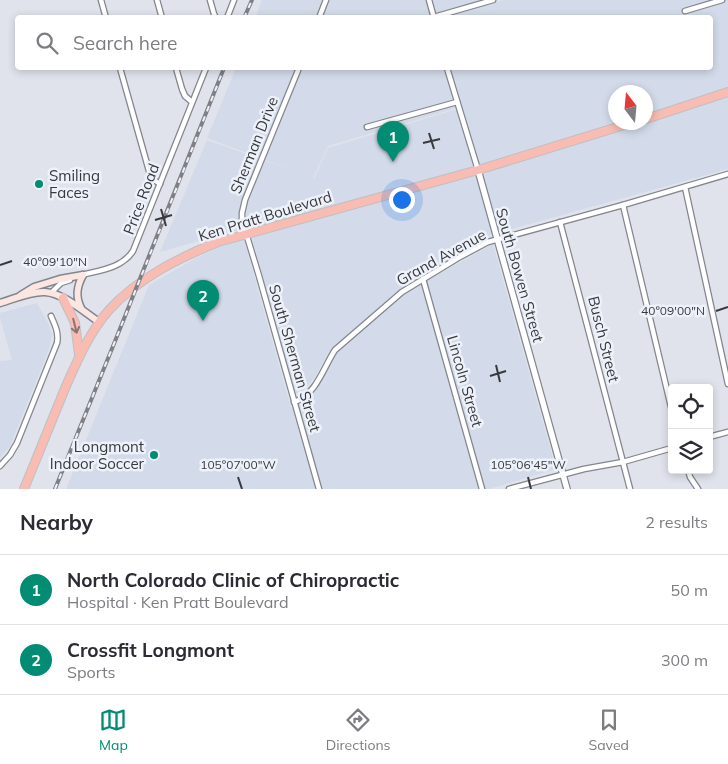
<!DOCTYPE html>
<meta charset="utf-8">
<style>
:root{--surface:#fff;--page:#f7f7f7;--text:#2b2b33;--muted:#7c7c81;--line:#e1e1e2;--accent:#028c74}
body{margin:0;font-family:Mulish,sans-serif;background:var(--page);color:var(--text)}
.controls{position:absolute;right:15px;bottom:15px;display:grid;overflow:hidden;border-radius:5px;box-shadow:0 2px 8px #0003}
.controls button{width:45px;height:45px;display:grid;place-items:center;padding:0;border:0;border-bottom:1px solid var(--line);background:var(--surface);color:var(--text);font:25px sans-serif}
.compass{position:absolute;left:608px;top:85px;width:45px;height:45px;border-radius:50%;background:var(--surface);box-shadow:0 2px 8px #0003;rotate:344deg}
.you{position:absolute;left:401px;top:199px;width:18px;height:18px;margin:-12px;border:4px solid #fff;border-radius:50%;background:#1a73e8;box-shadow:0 0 0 8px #1a73e833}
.badge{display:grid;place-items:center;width:32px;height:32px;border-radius:50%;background:var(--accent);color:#fff;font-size:16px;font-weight:700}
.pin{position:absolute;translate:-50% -41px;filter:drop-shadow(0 1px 2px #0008)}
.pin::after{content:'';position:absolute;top:26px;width:18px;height:15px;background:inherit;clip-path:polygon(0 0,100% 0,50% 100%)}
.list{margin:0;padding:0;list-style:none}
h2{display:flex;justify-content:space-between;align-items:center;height:65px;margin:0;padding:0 20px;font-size:21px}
h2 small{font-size:16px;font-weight:400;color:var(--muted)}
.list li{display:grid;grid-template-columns:32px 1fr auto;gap:15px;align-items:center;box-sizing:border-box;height:70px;padding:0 20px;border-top:1px solid var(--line)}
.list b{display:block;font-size:19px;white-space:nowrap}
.list p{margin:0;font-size:16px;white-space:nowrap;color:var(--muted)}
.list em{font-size:16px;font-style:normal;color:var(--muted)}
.icon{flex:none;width:28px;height:28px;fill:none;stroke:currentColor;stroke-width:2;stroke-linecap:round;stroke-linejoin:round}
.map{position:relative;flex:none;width:728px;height:489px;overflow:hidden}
.search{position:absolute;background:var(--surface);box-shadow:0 2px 8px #0003;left:15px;right:15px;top:15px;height:55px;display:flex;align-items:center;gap:12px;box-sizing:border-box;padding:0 18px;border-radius:5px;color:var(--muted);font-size:19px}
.sheet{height:205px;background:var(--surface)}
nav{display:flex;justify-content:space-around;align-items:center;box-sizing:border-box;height:70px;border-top:1px solid var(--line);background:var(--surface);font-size:14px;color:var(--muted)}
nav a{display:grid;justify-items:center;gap:2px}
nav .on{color:var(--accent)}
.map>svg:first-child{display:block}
.built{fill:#d3dae9;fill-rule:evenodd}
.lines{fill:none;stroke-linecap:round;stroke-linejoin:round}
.minor-casing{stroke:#83868d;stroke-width:7}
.tertiary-casing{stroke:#83868d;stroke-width:8}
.secondary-casing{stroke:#83868d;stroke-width:9}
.trunk-casing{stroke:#bfc0c1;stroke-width:10}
.minor{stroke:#fff;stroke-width:4.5}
.tertiary{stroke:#fff;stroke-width:5.5}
.secondary{stroke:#fce6e2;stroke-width:6}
.trunk{stroke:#f8bcb2;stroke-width:8}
.rail-casing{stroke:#7e8085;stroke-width:4}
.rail{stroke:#edf1f9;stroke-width:2;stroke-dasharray:5.5;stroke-linecap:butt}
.oneway{stroke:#8e7471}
.ticks{fill:none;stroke:#38393c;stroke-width:2}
.poi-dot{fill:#028c74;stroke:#edf1f9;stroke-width:2}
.labels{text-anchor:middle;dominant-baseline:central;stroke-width:5;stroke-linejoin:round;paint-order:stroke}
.street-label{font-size:15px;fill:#38393c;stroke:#edf1f9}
.poi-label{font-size:15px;fill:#38393c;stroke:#edf1f9;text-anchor:start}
.ticks-label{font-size:12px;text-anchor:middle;fill:#38393c;stroke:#edf1f9;stroke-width:5;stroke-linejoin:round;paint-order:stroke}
</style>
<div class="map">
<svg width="728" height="489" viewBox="0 0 728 489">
<rect width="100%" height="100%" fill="#e0e3eb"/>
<g class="built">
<path d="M 262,0 L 498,0 L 438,17 L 255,18 Z"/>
<path d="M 503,0 L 728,0 L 728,169 L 490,235 L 399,290 L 333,348 L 327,355 L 315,377 L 303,391 L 295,394 L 249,227 L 160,252 L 207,140 L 305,175 L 207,138 L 236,68 L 445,68 L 457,108 L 328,146 L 313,178 L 314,179 L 328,148 L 461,108 L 450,68 L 710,68 L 710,18 L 442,17 ZM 616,92 L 646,92 L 646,122 L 616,122 Z"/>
<path d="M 244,239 L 291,408 L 308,399 L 321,383 L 338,351 L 403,294 L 493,244 L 556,469 L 489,489 L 66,489 L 149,285 L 194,259 L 220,247 Z"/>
<path d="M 37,303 L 48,323 L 52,335 L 48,352 L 10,446 L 0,458 L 0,361 L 12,360 L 0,318 L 0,313 Z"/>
</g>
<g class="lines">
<defs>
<g id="minor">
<path d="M 101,0 L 106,18"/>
<path d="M 157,0 L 162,18"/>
<path d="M 210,0 L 214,14 L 216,18"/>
<path d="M 429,0 L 434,18"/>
<path d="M 685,11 L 722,0"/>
<path d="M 434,17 L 493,0"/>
<path d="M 227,18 L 234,0"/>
<path d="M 319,18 L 326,0"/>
<path d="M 120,68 L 151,178 L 160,184"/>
<path d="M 176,68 L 182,89 L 185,96 L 192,102"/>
<path d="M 299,68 L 245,200 L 242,213 L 242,220 L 259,276 L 319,489"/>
<path d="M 447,68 L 478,170"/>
<path d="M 367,127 L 457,102"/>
<path d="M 685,187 L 728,384"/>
<path d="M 623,205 L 672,411"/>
<path d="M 560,222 L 630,489"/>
<path d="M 82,275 C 101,270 122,268 133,251 L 206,68"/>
<path d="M 423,279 L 482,489"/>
<path d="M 51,293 L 61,283 L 70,280"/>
<path d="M 294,402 C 317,394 323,368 335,350 L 402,292 L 458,258 L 488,242 L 623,205 L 728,174"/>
<path d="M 709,437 L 728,432"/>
<path d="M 0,466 L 10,455 L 17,443 L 57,343 C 59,333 55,325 51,316"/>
<path d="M 688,470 L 690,477 L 698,489"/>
<path d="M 509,489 L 584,469 L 623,462 L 672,448"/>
</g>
<path id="tertiary" d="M 478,170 L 567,489"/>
<g id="secondary">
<path d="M 21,295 L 34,287 L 60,279 L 83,275"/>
<path d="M 0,303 C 14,299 31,291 45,292 C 63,293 84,312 99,322"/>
<path d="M 81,308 C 75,296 77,286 83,275"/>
</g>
<g id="trunk">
<path d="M 646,119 L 728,92"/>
<path d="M 63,298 L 75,323 L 79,354"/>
<path d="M 24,489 C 38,455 52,420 66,386 C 78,359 89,333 109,310 C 138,278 179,258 218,242 L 478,170 L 634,122"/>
</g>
</defs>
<use href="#minor" class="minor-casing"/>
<use href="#tertiary" class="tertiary-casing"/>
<use href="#secondary" class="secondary-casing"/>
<use href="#trunk" class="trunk-casing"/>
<use href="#minor" class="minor"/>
<use href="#tertiary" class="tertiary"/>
<use href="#secondary" class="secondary"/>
<use href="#trunk" class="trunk"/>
<defs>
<g id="rail">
<path d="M 244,18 L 252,0"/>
<path d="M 55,489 C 112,349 169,208 224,68"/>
</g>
</defs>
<use href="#rail" class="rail-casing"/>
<use href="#rail" class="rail"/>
</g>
<defs><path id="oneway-shaft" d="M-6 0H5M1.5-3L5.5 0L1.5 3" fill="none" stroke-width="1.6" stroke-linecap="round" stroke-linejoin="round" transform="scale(1.25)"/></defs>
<use class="oneway" href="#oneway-shaft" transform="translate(75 326) rotate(76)"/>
<path class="ticks" d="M 429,133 L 434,149M 423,143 L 440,139M 161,209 L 166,226M 155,220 L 172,215M 0,265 L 12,261M 716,311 L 728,307M 496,365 L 500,382M 490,376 L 506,371M 238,477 L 242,489M 528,477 L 531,489"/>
<g class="poi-dot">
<circle cx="39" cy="184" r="5"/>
<circle cx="154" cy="455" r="5"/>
</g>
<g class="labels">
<g class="street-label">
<text transform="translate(254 145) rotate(-68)">Sherman Drive</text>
<text transform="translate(141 199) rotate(-69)">Price Road</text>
<text transform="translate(265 216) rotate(-17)">Ken Pratt Boulevard</text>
<text transform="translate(441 257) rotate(-29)">Grand Avenue</text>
<text transform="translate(520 275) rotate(74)">South Bowen Street</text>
<text transform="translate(604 339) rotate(76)">Busch Street</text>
<text transform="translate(295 358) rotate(74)">South Sherman Street</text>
<text transform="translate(465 381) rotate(74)">Lincoln Street</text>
</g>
<g class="poi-label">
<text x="49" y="175">Smiling<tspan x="49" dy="17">Faces</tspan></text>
<text x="144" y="446" text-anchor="end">Longmont<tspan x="144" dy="17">Indoor Soccer</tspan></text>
</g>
</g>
<g class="ticks-label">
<text x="55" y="266">40°09'10"N</text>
<text x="673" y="315">40°09'00"N</text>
<text x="238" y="469">105°07'00"W</text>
<text x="528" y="469">105°06'45"W</text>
</g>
</svg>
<div class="controls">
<button><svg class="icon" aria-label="locate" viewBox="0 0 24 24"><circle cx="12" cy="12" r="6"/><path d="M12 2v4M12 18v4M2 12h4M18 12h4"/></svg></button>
<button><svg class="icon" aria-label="layers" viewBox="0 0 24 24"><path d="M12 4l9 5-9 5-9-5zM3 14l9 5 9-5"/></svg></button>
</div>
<svg class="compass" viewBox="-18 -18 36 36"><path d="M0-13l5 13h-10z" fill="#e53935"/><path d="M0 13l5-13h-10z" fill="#7c7c81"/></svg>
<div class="you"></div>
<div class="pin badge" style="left:393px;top:162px">1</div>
<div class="pin badge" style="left:203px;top:321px">2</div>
<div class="search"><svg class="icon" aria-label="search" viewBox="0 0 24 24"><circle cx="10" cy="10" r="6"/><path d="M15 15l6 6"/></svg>Search here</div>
</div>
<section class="sheet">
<h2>Nearby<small>2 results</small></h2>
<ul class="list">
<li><span class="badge">1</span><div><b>North Colorado Clinic of Chiropractic</b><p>Hospital · Ken Pratt Boulevard</p></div><em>50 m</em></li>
<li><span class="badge">2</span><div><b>Crossfit Longmont</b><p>Sports</p></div><em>300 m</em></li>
</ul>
</section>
<nav>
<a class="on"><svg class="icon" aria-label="map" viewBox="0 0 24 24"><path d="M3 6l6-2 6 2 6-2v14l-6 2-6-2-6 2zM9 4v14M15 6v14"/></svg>Map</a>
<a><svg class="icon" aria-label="directions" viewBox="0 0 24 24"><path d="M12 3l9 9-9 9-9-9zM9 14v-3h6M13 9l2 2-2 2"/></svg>Directions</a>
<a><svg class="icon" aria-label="saved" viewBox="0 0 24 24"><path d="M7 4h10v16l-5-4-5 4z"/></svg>Saved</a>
</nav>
